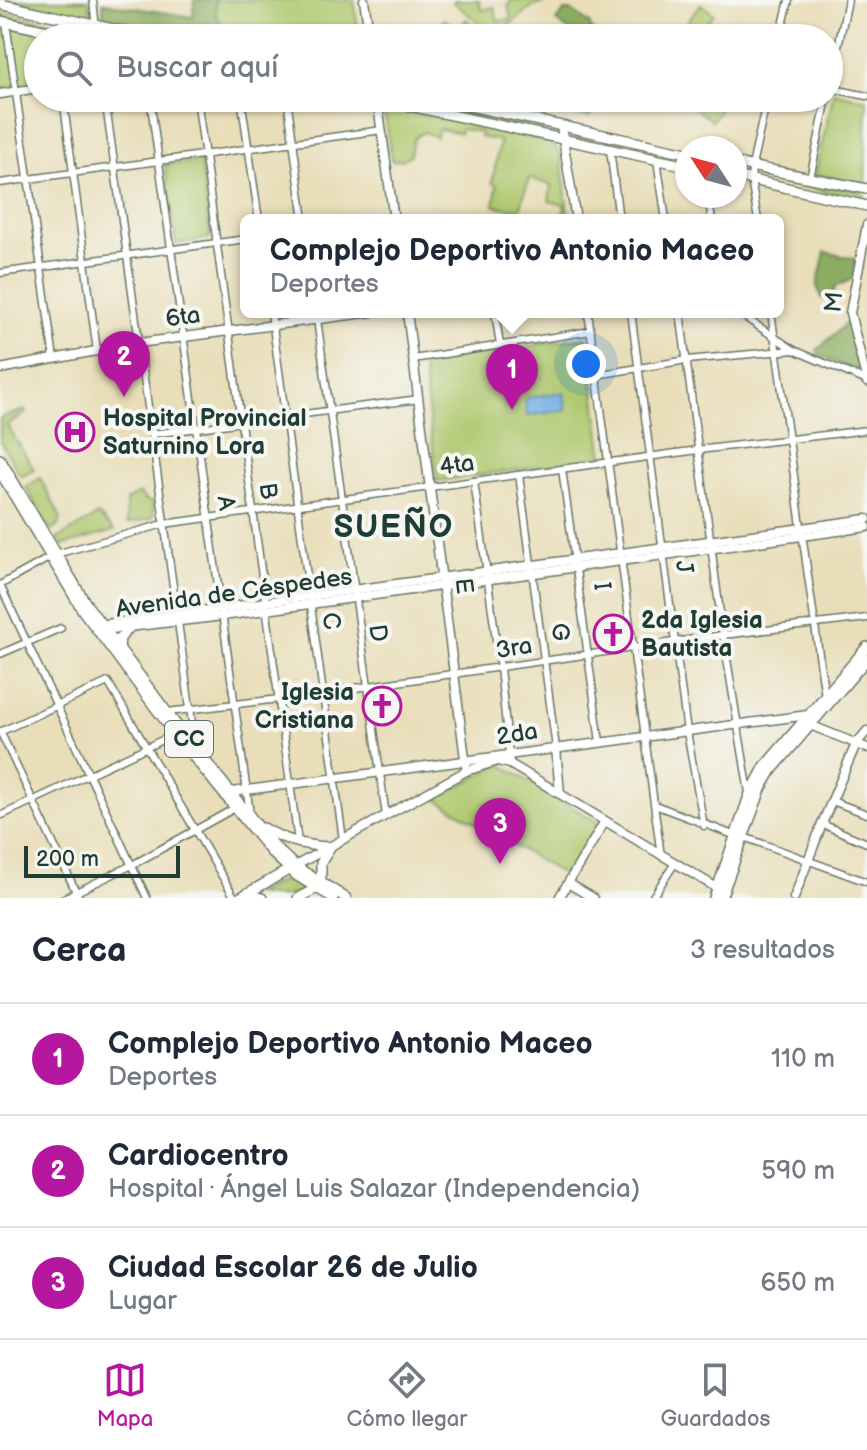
<!DOCTYPE html>
<html lang="es">
<meta charset="utf-8">
<style>
:root{--surface:#fff;--page:#f6f6f7;--text:#1f2937;--muted:#747a83;--line:#e0e1e3;--accent:#b5179e}
body{margin:0;font-family:"Balsamiq Sans",sans-serif;background:var(--page);color:var(--text)}
.compass{position:absolute;left:675px;top:136px;width:72px;height:72px;border-radius:50%;background:var(--surface);box-shadow:0 2px 6px #0004;rotate:306deg}
.scale{position:absolute;left:24px;bottom:20px;width:156px;box-sizing:border-box;padding-left:8px;border:4px solid #1f3d34;border-top:0;font-size:22px;line-height:28px;white-space:nowrap;color:#1f3d34;-webkit-text-stroke:6px #f6f6f2;paint-order:stroke}
.you{position:absolute;left:586px;top:364px;width:28px;height:28px;margin:-20px;border:6px solid #fff;border-radius:50%;background:#1a73e8;box-shadow:0 0 0 12px #1a73e833}
.badge{display:grid;place-items:center;width:52px;height:52px;border-radius:50%;background:var(--accent);color:#fff;font-size:26px;font-weight:700}
.pin{position:absolute;translate:-50% -66px;filter:drop-shadow(0 2px 4px #0008)}
.pin::after{content:'';position:absolute;top:42px;width:28px;height:24px;background:inherit;clip-path:polygon(0 0,100% 0,50% 100%)}
.popup{position:absolute;left:240px;top:214px;width:544px;height:104px;box-sizing:border-box;display:grid;place-content:center;border-radius:12px;background:var(--surface);filter:drop-shadow(0 2px 6px #0005);font-size:26px;white-space:nowrap;color:var(--muted)}
.popup b{font-size:30px;color:var(--text)}
.popup::after{content:'';position:absolute;left:50%;top:100%;margin-left:-16px;border:16px solid transparent;border-top-color:var(--surface)}
.list{margin:0;padding:0;list-style:none}
h2{display:flex;justify-content:space-between;align-items:center;height:104px;margin:0;padding:0 32px;font-size:34px}
h2 small{font-size:26px;font-weight:400;color:var(--muted)}
.list li{display:grid;grid-template-columns:52px 1fr auto;gap:24px;align-items:center;box-sizing:border-box;height:112px;padding:0 32px;border-top:2px solid var(--line)}
.list b{display:block;font-size:30px;white-space:nowrap}
.list p{margin:0;font-size:26px;white-space:nowrap;color:var(--muted)}
.list em{font-size:26px;font-style:normal;color:var(--muted)}
.icon{flex:none;width:44px;height:44px;fill:none;stroke:currentColor;stroke-width:2;stroke-linecap:round;stroke-linejoin:round}
.map{position:relative;flex:none;width:867px;height:898px;overflow:hidden}
.search{position:absolute;background:var(--surface);box-shadow:0 2px 6px #0004;left:24px;right:24px;top:24px;height:88px;display:flex;align-items:center;gap:20px;box-sizing:border-box;padding:0 28px;border-radius:44px;color:var(--muted);font-size:30px}
.sheet{height:440px;background:var(--surface)}
nav{display:flex;justify-content:space-around;align-items:center;box-sizing:border-box;height:112px;border-top:2px solid var(--line);background:var(--surface);font-size:22px;color:var(--muted)}
nav a{display:grid;justify-items:center;gap:4px}
nav .on{color:var(--accent)}
.map>svg:first-child{display:block}
.green{fill:#afc86e;stroke:#678251;stroke-width:2}
.forest{fill:#8bac61;stroke:#55744a;stroke-width:2}
.water{fill:#75aee5;stroke:#4a768c;stroke-width:2}
.lines{fill:none;stroke-linecap:round;stroke-linejoin:round}
.street-casing{stroke:#667563;stroke-width:9}
.secondary-casing{stroke:#667563;stroke-width:11}
.primary-casing{stroke:#667563;stroke-width:12}
.street{stroke:#fff;stroke-width:6}
.secondary{stroke:#fff;stroke-width:8}
.primary{stroke:#fff;stroke-width:9}
.labels{text-anchor:middle;dominant-baseline:central;stroke-width:8;stroke-linejoin:round;paint-order:stroke}
.shield{fill:#f6f6f2;stroke:#60746d;stroke-width:2}
.shield-label{font-size:22px;font-weight:bold;fill:#1f3d34}
.street-label{font-size:24px;fill:#1f3d34;stroke:#f6f6f2}
.poi-label{font-size:24px;font-weight:bold;fill:#1f3d34;stroke:#f6f6f2;text-anchor:start}
.district-label{font-size:32px;font-weight:bold;letter-spacing:2px;fill:#1f3d34;stroke:#f6f6f2}
</style>
<div class="map">
<svg width="867" height="898" viewBox="0 0 867 898">
<rect width="100%" height="100%" fill="#f6f6f2"/>
<filter id="ink" filterUnits="userSpaceOnUse"><feTurbulence type="fractalNoise" baseFrequency=".0125" numOctaves="2"/><feDisplacementMap in="SourceGraphic" scale="16" xChannelSelector="R" yChannelSelector="G"/><feConvolveMatrix kernelMatrix="1 2 1 2 8 2 1 2 1" color-interpolation-filters="sRGB"/></filter>
<filter id="wash" filterUnits="userSpaceOnUse"><feTurbulence type="fractalNoise" baseFrequency=".006" numOctaves="4" result="noise"/><feDisplacementMap in="SourceGraphic" scale="32" xChannelSelector="R" yChannelSelector="G"/><feGaussianBlur stdDeviation="1.8" result="paint"/><feColorMatrix in="noise" values="0 0 0 0 0 0 0 0 0 0 0 0 0 0 0 0 0 1.4 0 .05"/><feComposite in="paint" operator="in"/></filter>
<g filter="url(#wash)">
<rect width="100%" height="100%" fill="#e9deb9"/>
<g class="green">
<path d="M 7,0 L 89,0 L 90,16 L 88,18 Z"/>
<path d="M 215,0 L 354,0 L 359,38 L 277,38 L 223,26 L 215,15 Z"/>
<path d="M 454,0 L 479,0 L 481,10 L 494,7 L 498,21 L 511,19 L 508,6 L 511,0 L 556,0 L 533,6 L 501,32 L 493,34 L 453,2 Z"/>
<path d="M 701,4 L 714,14 L 696,38 L 675,38 Z"/>
<path d="M 0,11 L 87,31 L 89,33 L 87,36 L 0,17 Z"/>
<path d="M 444,19 L 459,29 L 466,19 L 483,34 L 480,38 L 440,38 L 433,33 Z"/>
<path d="M 0,24 L 66,38 L 38,38 L 38,83 L 0,88 Z"/>
<path d="M 834,92 L 867,100 L 865,186 L 815,174 Z"/>
<path d="M 389,98 L 419,98 L 542,125 L 545,128 L 541,131 Z"/>
<path d="M 565,98 L 604,98 L 590,117 L 580,115 L 581,106 L 562,103 Z"/>
<path d="M 681,98 L 728,98 L 712,121 Z"/>
<path d="M 383,105 L 552,143 L 561,156 L 569,220 L 562,220 L 565,205 L 549,201 L 551,185 L 529,178 L 520,210 L 494,206 L 497,185 L 492,183 L 500,141 L 480,137 L 480,132 L 461,129 L 460,133 L 439,129 L 436,137 L 424,132 C 412,137 412,143 410,155 L 404,159 L 392,161 Z"/>
<path d="M 573,132 L 687,155 L 687,162 L 571,137 Z"/>
<path d="M 201,161 L 210,238 L 176,244 L 165,165 Z"/>
<path d="M 757,171 L 861,192 L 864,197 L 860,199 L 758,177 Z"/>
<path d="M 587,337 L 603,458 L 437,481 L 422,362 Z"/>
<path d="M 25,410 L 26,413 L 7,425 L 34,469 L 21,476 L 0,441 L 0,418 Z"/>
<path d="M 40,478 L 61,518 L 59,526 L 50,531 L 26,487 Z"/>
<path d="M 139,493 L 145,500 L 153,503 L 153,518 L 127,524 L 126,500 Z"/>
<path d="M 98,515 L 114,531 L 61,546 L 57,544 L 57,539 Z"/>
<path d="M 500,764 L 599,823 L 567,877 L 436,799 Z"/>
<path d="M 291,876 L 310,887 C 289,898 280,898 256,894 Z"/>
</g>
<g class="forest">
<path d="M 194,0 L 215,0 L 216,15 L 223,26 L 277,38 L 172,38 L 104,23 L 103,3 L 193,17 Z"/>
<path d="M 565,11 L 572,11 L 590,24 L 590,28 L 602,38 L 580,38 L 556,21 Z"/>
<path d="M 825,252 L 856,259 L 852,279 L 835,287 L 832,300 L 822,298 L 817,286 Z"/>
<path d="M 849,321 L 859,372 L 819,355 L 817,350 Z"/>
</g>
<path class="water" d="M 564,392 L 566,410 L 527,416 L 525,398 Z"/>
</g>
<g filter="url(#ink)">
<g class="lines">
<defs>
<g id="street">
<path d="M 93,0 L 97,38"/>
<path d="M 6,23 L 54,359"/>
<path d="M 780,38 L 789,0"/>
<path d="M 829,88 L 867,96"/>
<path d="M 829,89 L 848,0"/>
<path d="M 63,98 L 97,351"/>
<path d="M 105,98 L 195,744"/>
<path d="M 150,98 L 250,814"/>
<path d="M 197,98 L 298,842"/>
<path d="M 241,98 L 259,220"/>
<path d="M 287,98 L 304,220"/>
<path d="M 610,149 L 619,220"/>
<path d="M 657,160 L 666,220"/>
<path d="M 810,178 L 827,98"/>
<path d="M 0,183 L 382,130"/>
<path d="M 708,196 L 712,220"/>
<path d="M 758,220 L 751,180 L 752,166 L 767,98"/>
<path d="M 0,273 L 246,239"/>
<path d="M 271,312 L 343,840"/>
<path d="M 316,312 L 386,816"/>
<path d="M 495,312 L 500,345"/>
<path d="M 588,312 L 661,856"/>
<path d="M 631,312 L 687,732 L 704,826"/>
<path d="M 680,312 L 723,635 L 749,793"/>
<path d="M 737,312 L 794,350 L 867,381"/>
<path d="M 771,312 L 825,697"/>
<path d="M 413,359 L 591,331"/>
<path d="M 596,375 L 687,360 L 794,350"/>
<path d="M 152,434 L 419,399"/>
<path d="M 562,469 L 600,742"/>
<path d="M 519,475 L 556,748"/>
<path d="M 474,481 L 500,668 L 510,764"/>
<path d="M 0,585 L 56,554 L 164,524 L 698,450 L 867,430"/>
<path d="M 0,585 L 147,898"/>
<path d="M 0,654 L 61,628"/>
<path d="M 167,712 L 279,699 L 723,635 L 867,618"/>
<path d="M 0,731 L 79,898"/>
<path d="M 0,732 L 108,682 L 235,898"/>
<path d="M 832,801 L 867,814"/>
<path d="M 655,805 L 736,836"/>
<path d="M 0,816 L 175,734"/>
<path d="M 822,824 L 867,843"/>
<path d="M 744,837 L 867,882"/>
<path d="M 64,898 L 132,865 L 235,808"/>
<path d="M 652,898 L 675,863"/>
</g>
<g id="secondary">
<path d="M 364,0 L 370,38"/>
<path d="M 0,94 L 38,88"/>
<path d="M 377,98 L 394,220"/>
<path d="M 561,126 L 576,220"/>
<path d="M 867,225 L 850,313 L 867,382"/>
<path d="M 407,312 L 466,766"/>
<path d="M 0,369 L 139,343 L 372,312"/>
<path d="M 99,625 L 867,519"/>
<path d="M 103,630 L 223,616 L 867,527"/>
<path d="M 810,725 L 867,748"/>
<path d="M 556,748 L 560,794"/>
<path d="M 232,792 L 808,715"/>
<path d="M 295,866 L 466,771 L 498,761 L 510,764 L 717,888"/>
<path d="M 568,883 L 593,898"/>
<path d="M 559,898 L 605,821"/>
<path d="M 794,898 L 822,824 L 856,744 L 867,731"/>
</g>
<g id="primary">
<path d="M 0,4 L 154,38"/>
<path d="M 0,21 L 82,38"/>
<path d="M 373,98 L 687,166"/>
<path d="M 432,98 L 687,153"/>
<path d="M 735,163 L 867,189"/>
<path d="M 735,176 L 867,206"/>
<path d="M 0,459 L 87,605 L 175,723 L 274,846 L 295,866 L 346,898"/>
<path d="M 0,472 L 83,611 L 175,734 L 271,852 L 297,876 L 333,898"/>
<path d="M 119,649 L 120,638 L 129,628"/>
<path d="M 264,828 C 283,840 308,846 330,847 L 321,863 L 321,883"/>
<path d="M 246,894 L 262,898"/>
<path d="M 239,898 L 292,868"/>
<path d="M 298,898 L 317,888"/>
<path d="M 714,898 L 749,796 L 765,766 L 867,647"/>
<path d="M 721,898 L 761,789 L 772,770 L 867,659"/>
</g>
</defs>
<use href="#street" class="street-casing"/>
<use href="#secondary" class="secondary-casing"/>
<use href="#primary" class="primary-casing"/>
<use href="#street" class="street"/>
<use href="#secondary" class="secondary"/>
<use href="#primary" class="primary"/>
</g>
</g>
<defs>
<symbol id="hospital-ring" viewBox="-11 -11 22 22"><circle r="9.5" fill="#f6f6f2" stroke="#b5179e" stroke-width="1.5"/><path d="M-5-5h3v3.5h4V-5h3V5h-3V1.5h-4V5h-3Z" fill="#b5179e"/></symbol>
<symbol id="church-ring" viewBox="-11 -11 22 22"><circle r="9.5" fill="#f6f6f2" stroke="#b5179e" stroke-width="1.5"/><path d="M-1.2-6h2.4v3.5h3.3v2.4h-3.3V6h-2.4V-.1h-3.3v-2.4h3.3Z" fill="#b5179e"/></symbol>
</defs>
<g fill-rule="evenodd">
<use href="#hospital-ring" x="53" y="410" width="44" height="44"/>
<use href="#church-ring" x="591" y="612" width="44" height="44"/>
<use href="#church-ring" x="360" y="684" width="44" height="44"/>
</g>
<g class="labels">
<rect class="shield" x="165" y="721" width="48" height="36" rx="6"/>
<g class="shield-label">
<text x="189" y="739">CC</text>
</g>
<g class="street-label">
<text transform="translate(834 302) rotate(-85)">M</text>
<text transform="translate(183 317) rotate(-8)">6ta</text>
<text transform="translate(457 465) rotate(-8)">4ta</text>
<text transform="translate(268 491) rotate(82)">B</text>
<text transform="translate(226 503) rotate(82)">A</text>
<text transform="translate(684 567) rotate(82)">J</text>
<text transform="translate(464 586) rotate(83)">E</text>
<text transform="translate(604 586) rotate(-97)">I</text>
<text transform="translate(234 593) rotate(-8)">Avenida de Céspedes</text>
<text transform="translate(331 621) rotate(82)">C</text>
<text transform="translate(560 632) rotate(83)">G</text>
<text transform="translate(378 633) rotate(82)">D</text>
<text transform="translate(514 648) rotate(-9)">3ra</text>
<text transform="translate(517 734) rotate(-9)">2da</text>
</g>
<g class="poi-label">
<text x="103" y="418">Hospital Provincial<tspan x="103" dy="28">Saturnino Lora</tspan></text>
<text x="641" y="620">2da Iglesia<tspan x="641" dy="28">Bautista</tspan></text>
<text x="354" y="692" text-anchor="end">Iglesia<tspan x="354" dy="28">Cristiana</tspan></text>
</g>
<g class="district-label">
<text x="394" y="527">SUEÑO</text>
</g>
</g>
</svg>
<svg class="compass" viewBox="-18 -18 36 36"><path d="M0-13l5 13h-10z" fill="#e53935"/><path d="M0 13l5-13h-10z" fill="#747a83"/></svg>
<div class="scale">200 m</div>
<div class="you"></div>
<div class="pin badge" style="left:512px;top:410px">1</div>
<div class="popup"><b>Complejo Deportivo Antonio Maceo</b>Deportes</div>
<div class="pin badge" style="left:124px;top:397px">2</div>
<div class="pin badge" style="left:500px;top:864px">3</div>
<div class="search"><svg class="icon" aria-label="search" viewBox="0 0 24 24"><circle cx="10" cy="10" r="6"/><path d="M15 15l6 6"/></svg>Buscar aquí</div>
</div>
<section class="sheet">
<h2>Cerca<small>3 resultados</small></h2>
<ul class="list">
<li><span class="badge">1</span><div><b>Complejo Deportivo Antonio Maceo</b><p>Deportes</p></div><em>110 m</em></li>
<li><span class="badge">2</span><div><b>Cardiocentro</b><p>Hospital · Ángel Luis Salazar (Independencia)</p></div><em>590 m</em></li>
<li><span class="badge">3</span><div><b>Ciudad Escolar 26 de Julio</b><p>Lugar</p></div><em>650 m</em></li>
</ul>
</section>
<nav>
<a class="on"><svg class="icon" aria-label="map" viewBox="0 0 24 24"><path d="M3 6l6-2 6 2 6-2v14l-6 2-6-2-6 2zM9 4v14M15 6v14"/></svg>Mapa</a>
<a><svg class="icon" aria-label="directions" viewBox="0 0 24 24"><path d="M12 3l9 9-9 9-9-9zM9 14v-3h6M13 9l2 2-2 2"/></svg>Cómo llegar</a>
<a><svg class="icon" aria-label="saved" viewBox="0 0 24 24"><path d="M7 4h10v16l-5-4-5 4z"/></svg>Guardados</a>
</nav>
